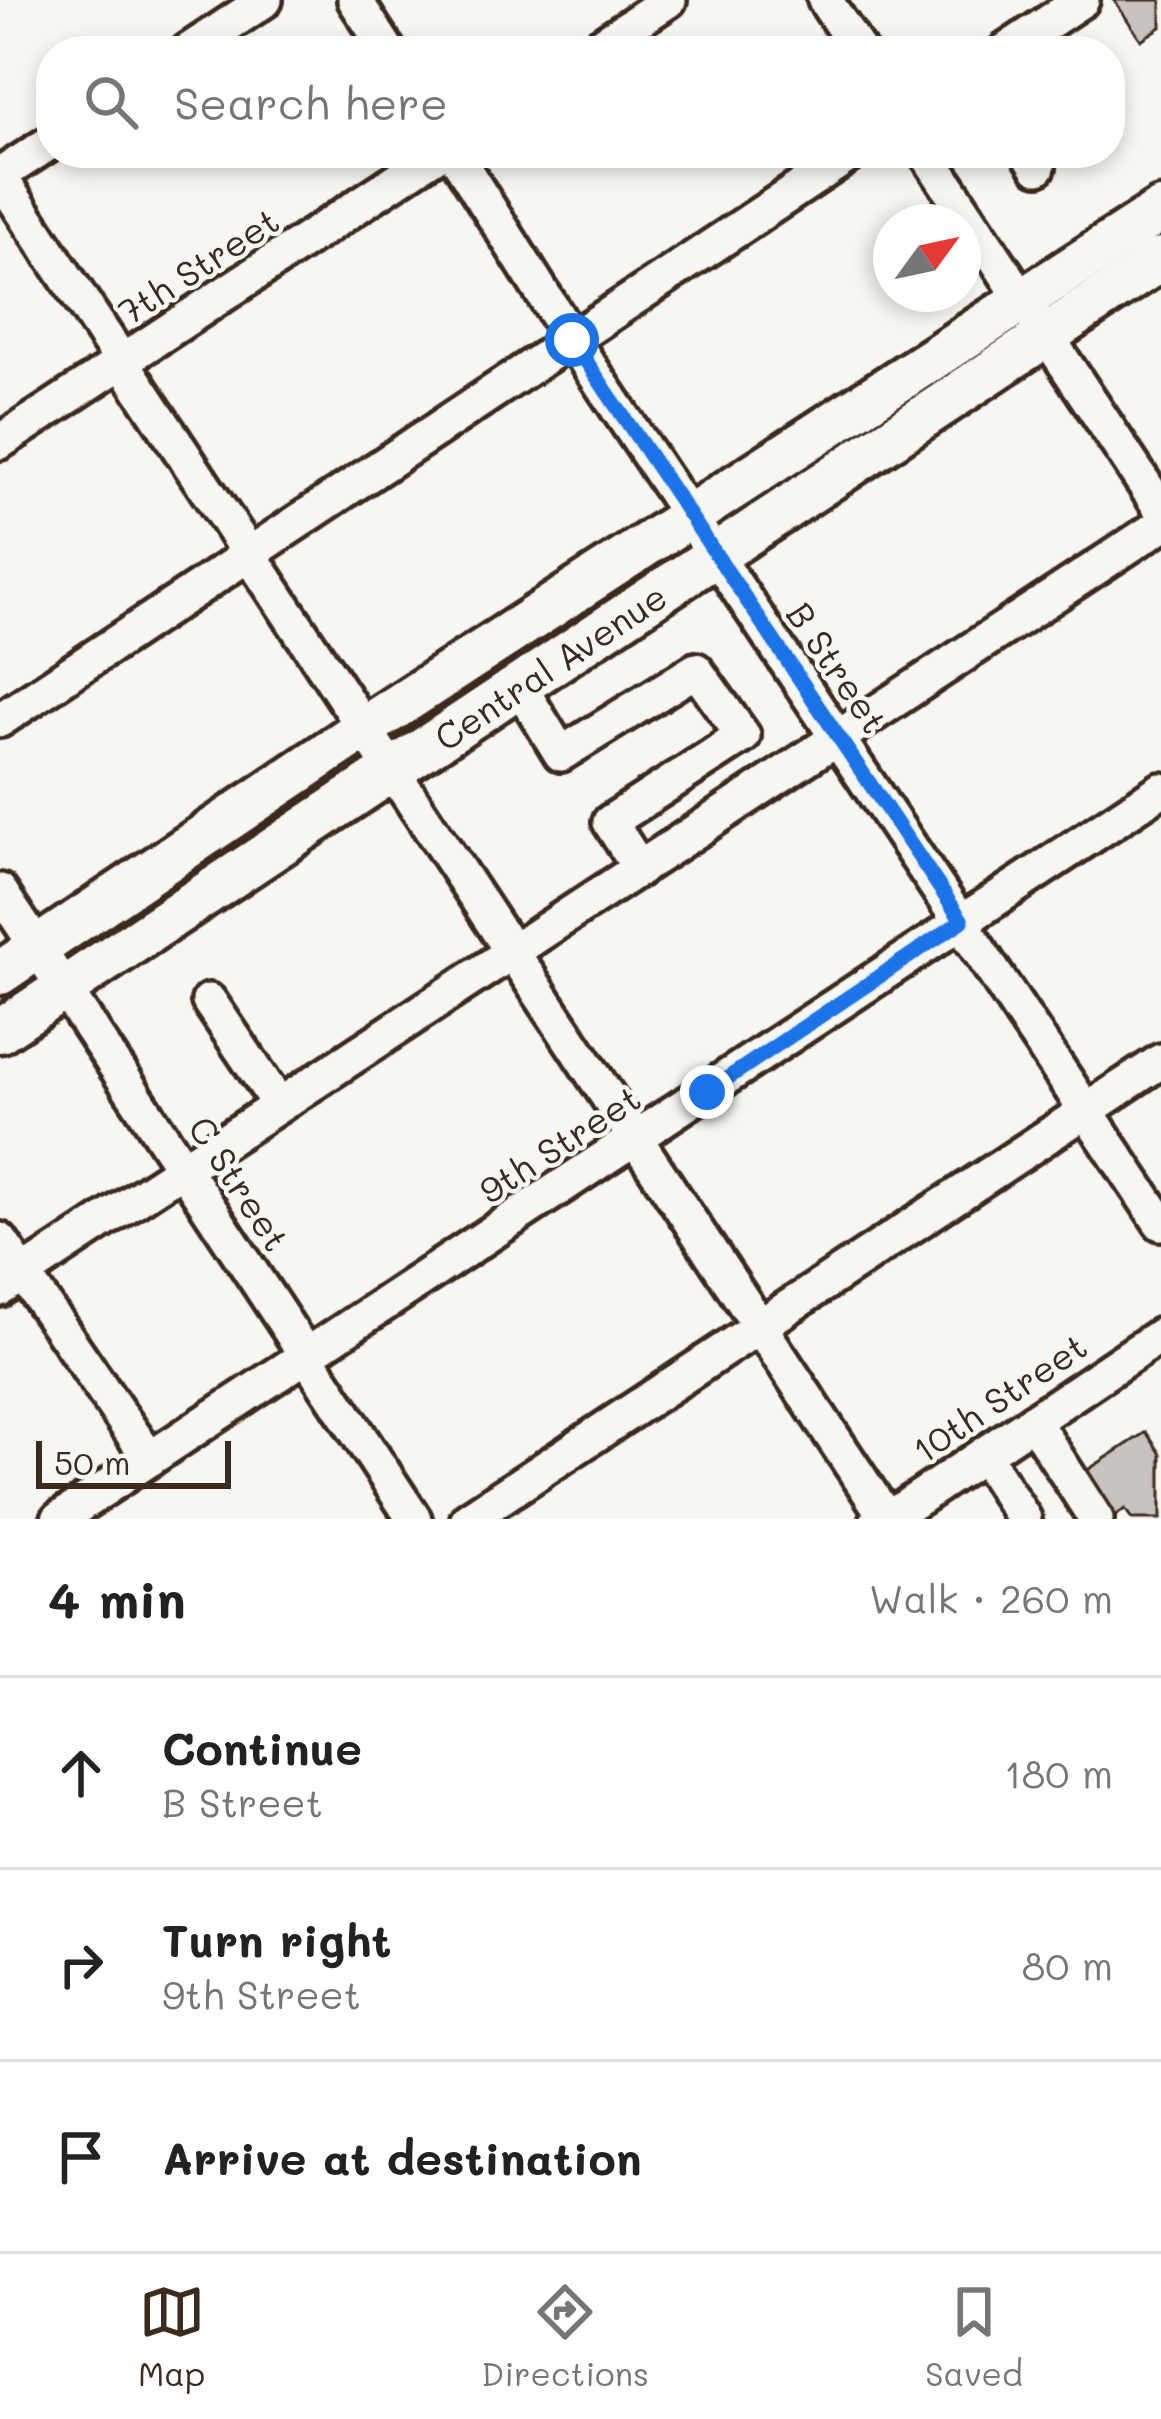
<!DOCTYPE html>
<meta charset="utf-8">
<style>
:root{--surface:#fff;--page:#f6f6f6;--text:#222;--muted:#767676;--line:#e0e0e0;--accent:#3b2a1e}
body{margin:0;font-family:Mali,sans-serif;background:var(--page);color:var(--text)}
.compass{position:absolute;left:873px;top:204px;width:108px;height:108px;border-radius:50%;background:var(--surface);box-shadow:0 6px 18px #0003;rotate:57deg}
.scale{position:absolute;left:36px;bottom:30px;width:195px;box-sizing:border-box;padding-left:12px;border:6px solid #3b2a1e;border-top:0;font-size:33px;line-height:42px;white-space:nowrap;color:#3b2a1e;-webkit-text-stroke:9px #f6f6f2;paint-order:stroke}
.stop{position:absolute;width:36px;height:36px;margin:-27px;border:9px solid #1a73e8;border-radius:50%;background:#fff}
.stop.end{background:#1a73e8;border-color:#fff;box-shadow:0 3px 12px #0008}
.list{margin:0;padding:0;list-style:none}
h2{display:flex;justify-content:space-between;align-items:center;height:156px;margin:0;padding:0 48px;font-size:51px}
h2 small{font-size:39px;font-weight:400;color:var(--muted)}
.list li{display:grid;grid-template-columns:78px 1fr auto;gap:36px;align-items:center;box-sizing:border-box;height:192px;padding:0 48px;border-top:3px solid var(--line)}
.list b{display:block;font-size:45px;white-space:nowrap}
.list p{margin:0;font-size:39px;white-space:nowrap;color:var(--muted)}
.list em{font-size:39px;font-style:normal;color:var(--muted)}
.icon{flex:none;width:66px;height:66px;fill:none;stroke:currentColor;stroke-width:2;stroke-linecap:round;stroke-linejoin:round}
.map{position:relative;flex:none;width:1161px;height:1519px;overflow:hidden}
.search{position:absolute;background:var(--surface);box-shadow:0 6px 18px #0003;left:36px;right:36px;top:36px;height:132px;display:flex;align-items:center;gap:30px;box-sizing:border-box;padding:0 42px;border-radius:48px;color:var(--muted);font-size:45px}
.sheet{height:732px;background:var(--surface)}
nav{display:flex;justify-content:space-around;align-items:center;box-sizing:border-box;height:168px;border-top:3px solid var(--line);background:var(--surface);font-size:33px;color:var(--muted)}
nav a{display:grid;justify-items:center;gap:6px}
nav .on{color:var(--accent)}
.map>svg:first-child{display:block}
.building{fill:#c8c3be;stroke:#3b2a1e;stroke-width:3}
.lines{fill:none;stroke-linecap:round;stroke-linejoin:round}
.minor-casing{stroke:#3b2a1e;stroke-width:42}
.major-casing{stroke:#3b2a1e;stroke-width:51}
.minor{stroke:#f6f6f2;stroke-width:33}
.major{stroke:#f6f6f2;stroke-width:42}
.route{stroke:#1a73e8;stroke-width:15}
.labels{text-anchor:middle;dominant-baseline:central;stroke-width:9;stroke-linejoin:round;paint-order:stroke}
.street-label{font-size:36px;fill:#3b2a1e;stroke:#f6f6f2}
</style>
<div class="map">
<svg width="1161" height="1519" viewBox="0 0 1161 1519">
<rect width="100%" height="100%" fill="#f6f6f2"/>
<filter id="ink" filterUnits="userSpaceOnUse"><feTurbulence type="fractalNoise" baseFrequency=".00833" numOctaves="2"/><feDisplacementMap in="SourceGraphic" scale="24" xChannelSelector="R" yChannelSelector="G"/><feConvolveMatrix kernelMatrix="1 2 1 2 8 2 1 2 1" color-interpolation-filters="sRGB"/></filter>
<g filter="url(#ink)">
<g class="building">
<path d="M 1114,0 L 1161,0 L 1161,27 L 1141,40 Z"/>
<path d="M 1146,1432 L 1161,1454 L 1161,1519 L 1132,1519 L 1125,1509 L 1113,1518 L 1083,1473 Z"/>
</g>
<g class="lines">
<defs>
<g id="minor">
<path d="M 355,0 L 388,51"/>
<path d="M 825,0 L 859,51"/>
<path d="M 188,51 L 265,0"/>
<path d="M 592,51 L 669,0"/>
<path d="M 1005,51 L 1082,0"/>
<path d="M 454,153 L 572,340 L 1161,1223"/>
<path d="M 926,153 L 1161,509"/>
<path d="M 1029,153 L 1038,167"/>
<path d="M 0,175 L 51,142"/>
<path d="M 0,177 L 887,1519"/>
<path d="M 0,442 L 438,153"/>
<path d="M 520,687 L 561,754 L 696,670 L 743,736 L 610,822 L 640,869"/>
<path d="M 0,720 L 852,153"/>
<path d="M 0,891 L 414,1519"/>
<path d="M 209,1001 L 279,1105"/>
<path d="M 0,1240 L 150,1459"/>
<path d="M 0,1289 L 1161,525"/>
<path d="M 1033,1421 L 1096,1519"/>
<path d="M 983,1455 L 1024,1519"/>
<path d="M 59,1519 L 1161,790"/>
<path d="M 468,1519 L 1161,1061"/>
<path d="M 878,1519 L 901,1510 L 1161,1335"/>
</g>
<g id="major">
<path d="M 0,973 L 364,728 L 1161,210"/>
<path id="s1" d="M 0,1031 L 1161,259"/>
</g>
</defs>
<use href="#minor" class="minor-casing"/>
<use href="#major" class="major-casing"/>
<use href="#minor" class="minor"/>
<use href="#major" class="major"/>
</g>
</g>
<g class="lines" filter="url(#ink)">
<path class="route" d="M 572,340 L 962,921 L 707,1092"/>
</g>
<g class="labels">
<g class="street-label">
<text transform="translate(198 265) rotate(-33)">7th Street</text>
<text stroke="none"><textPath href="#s1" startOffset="660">Central Avenue</textPath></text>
<text transform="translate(838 667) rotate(56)">B Street</text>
<text transform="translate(559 1143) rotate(-33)">9th Street</text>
<text transform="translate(240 1183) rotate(57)">C Street</text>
<text transform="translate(999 1397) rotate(-34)">10th Street</text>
</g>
</g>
</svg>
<svg class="compass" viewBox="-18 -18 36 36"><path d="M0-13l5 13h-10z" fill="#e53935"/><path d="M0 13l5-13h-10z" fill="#767676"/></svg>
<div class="scale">50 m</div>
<div class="stop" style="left:572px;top:340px"></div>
<div class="stop end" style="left:707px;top:1092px"></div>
<div class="search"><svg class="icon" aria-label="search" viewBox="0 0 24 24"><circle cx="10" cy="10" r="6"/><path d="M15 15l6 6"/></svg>Search here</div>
</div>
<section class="sheet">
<h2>4 min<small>Walk · 260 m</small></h2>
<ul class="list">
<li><svg class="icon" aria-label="ahead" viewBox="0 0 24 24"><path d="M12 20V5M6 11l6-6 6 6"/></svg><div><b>Continue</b><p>B Street</p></div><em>180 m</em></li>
<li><svg class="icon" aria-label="right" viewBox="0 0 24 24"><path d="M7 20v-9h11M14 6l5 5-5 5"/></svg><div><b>Turn right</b><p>9th Street</p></div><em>80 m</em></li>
<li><svg class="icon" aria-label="arrive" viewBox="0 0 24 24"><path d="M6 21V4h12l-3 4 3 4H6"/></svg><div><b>Arrive at destination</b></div></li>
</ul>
</section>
<nav>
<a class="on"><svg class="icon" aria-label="map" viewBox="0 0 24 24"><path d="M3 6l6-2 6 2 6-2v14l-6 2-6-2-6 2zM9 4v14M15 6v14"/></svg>Map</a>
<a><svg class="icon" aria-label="directions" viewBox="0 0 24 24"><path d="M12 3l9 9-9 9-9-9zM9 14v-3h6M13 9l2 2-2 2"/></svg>Directions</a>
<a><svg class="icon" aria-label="saved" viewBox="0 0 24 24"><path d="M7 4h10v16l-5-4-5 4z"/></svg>Saved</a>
</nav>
